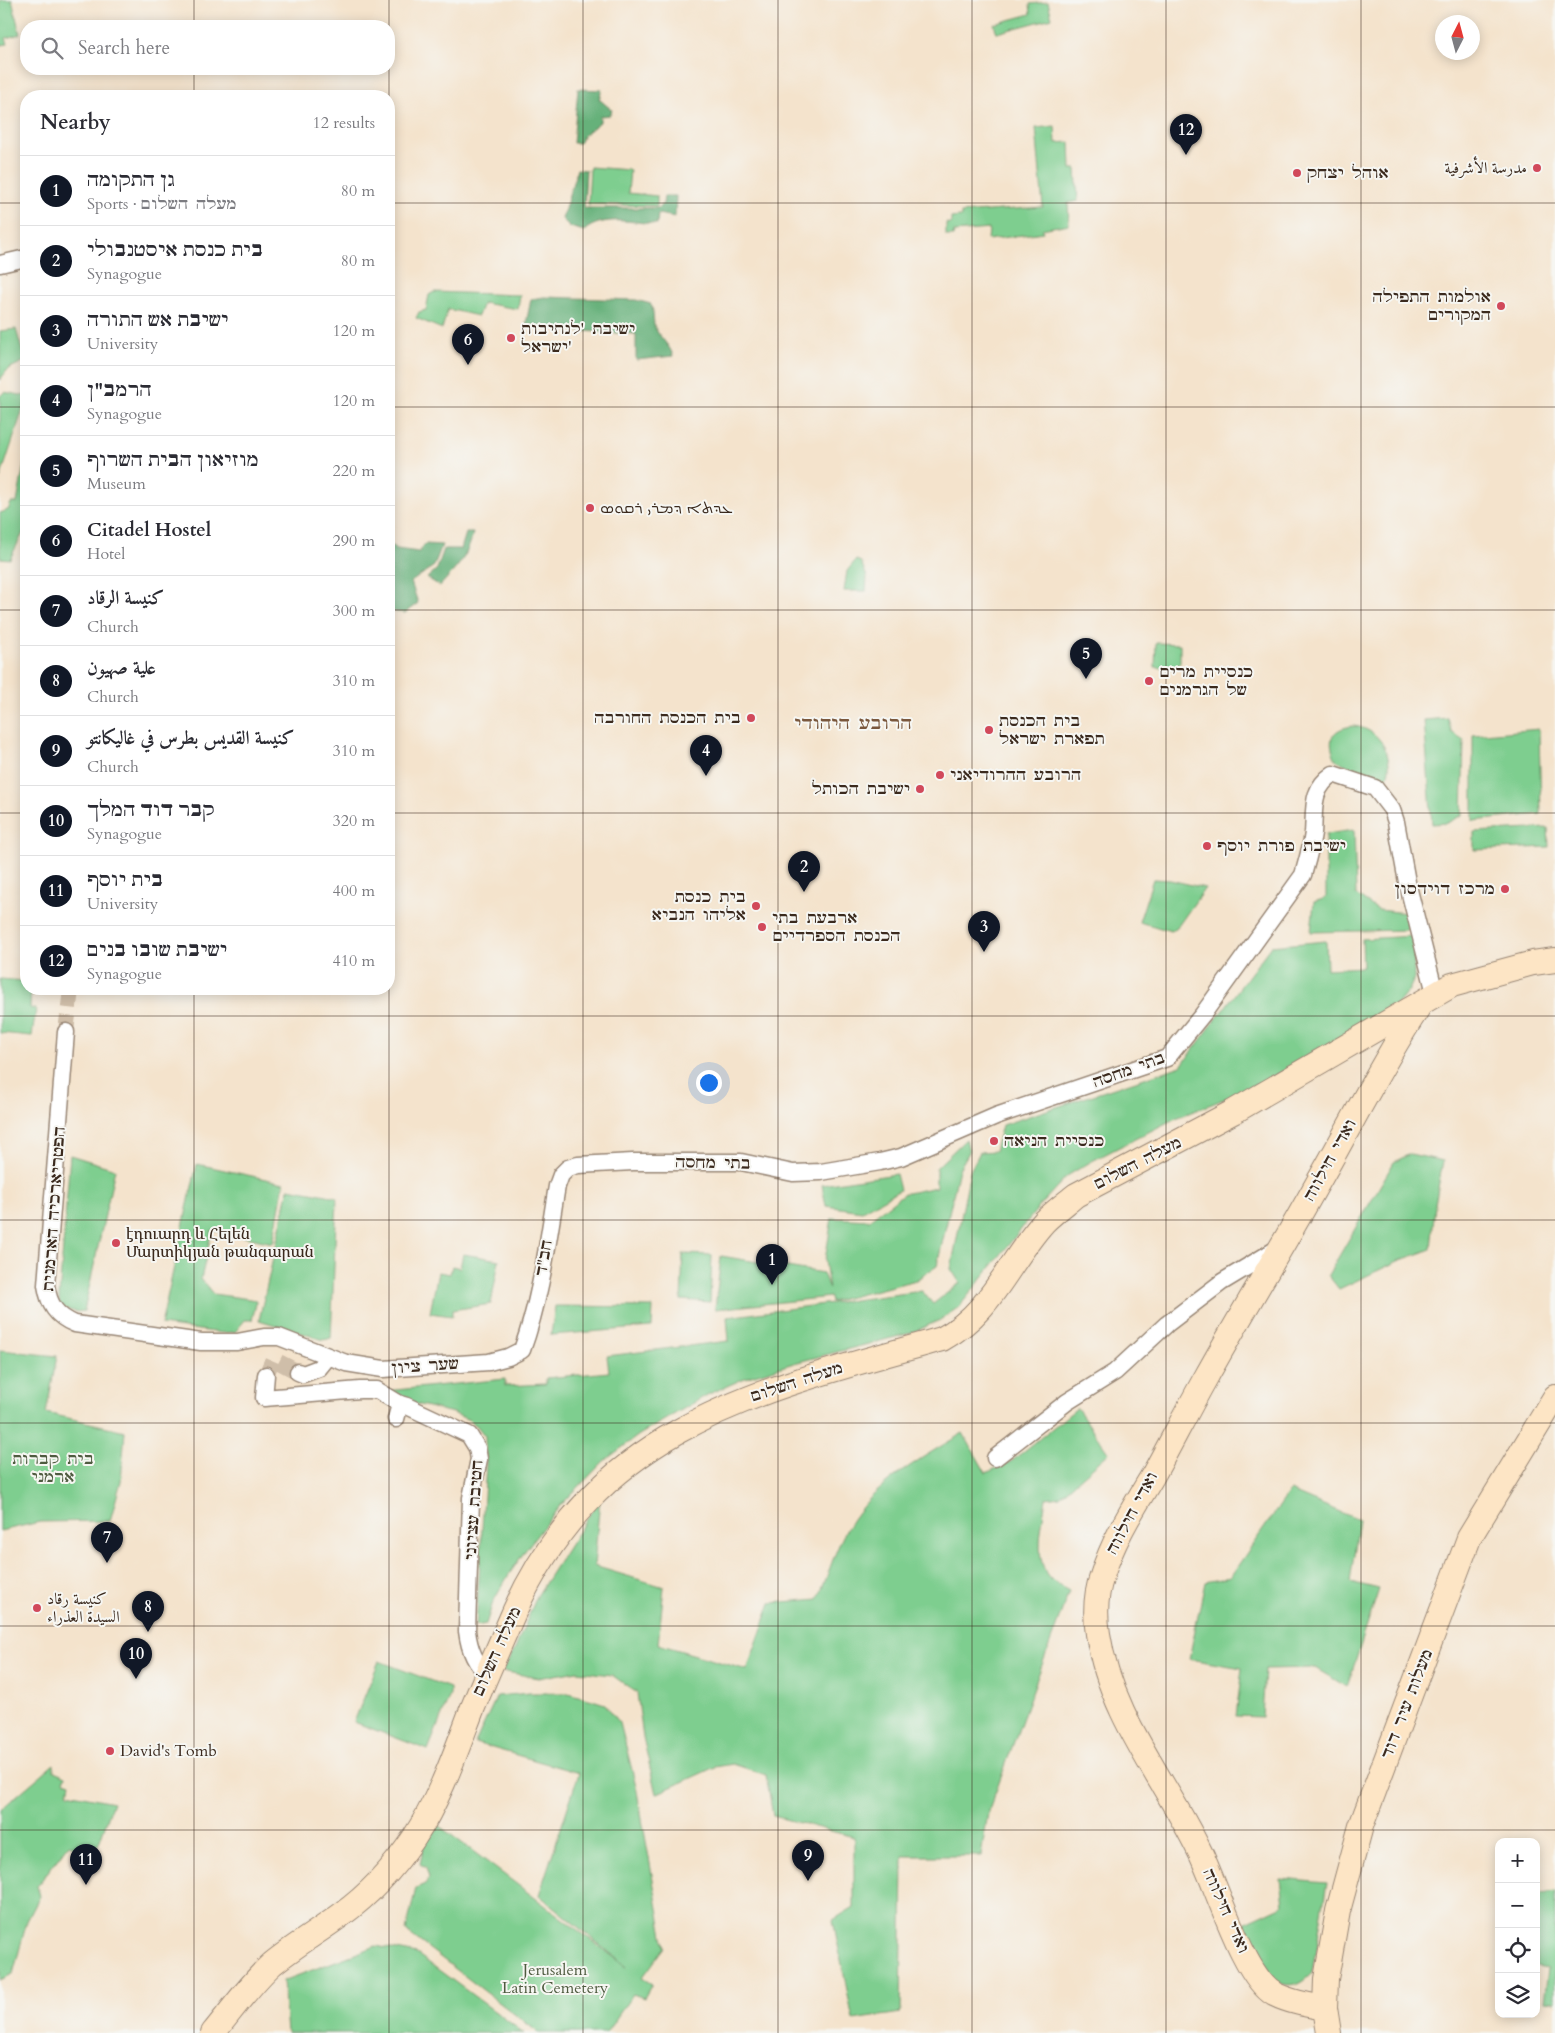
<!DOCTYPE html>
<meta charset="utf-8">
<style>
:root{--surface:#fff;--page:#f2f2f3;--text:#2b2b33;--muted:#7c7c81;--line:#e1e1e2;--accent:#111827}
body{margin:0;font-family:Cardo,Amiri,"Noto Serif Armenian","Frank Ruhl Libre","Noto Sans Syriac",serif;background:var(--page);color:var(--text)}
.controls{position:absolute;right:15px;bottom:15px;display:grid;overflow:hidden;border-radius:10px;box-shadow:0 2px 12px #0003}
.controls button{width:45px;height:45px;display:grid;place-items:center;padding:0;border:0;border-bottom:1px solid var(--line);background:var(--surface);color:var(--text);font:25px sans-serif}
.compass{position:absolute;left:1435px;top:15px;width:45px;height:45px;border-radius:50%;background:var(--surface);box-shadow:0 2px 12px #0003;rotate:6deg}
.you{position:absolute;left:708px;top:1082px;width:18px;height:18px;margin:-12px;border:4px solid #fff;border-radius:50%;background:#1a73e8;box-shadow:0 0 0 8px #1a73e833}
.badge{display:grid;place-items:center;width:32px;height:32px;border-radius:50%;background:var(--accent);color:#fff;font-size:16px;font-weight:700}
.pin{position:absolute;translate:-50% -41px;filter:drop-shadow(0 1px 2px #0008)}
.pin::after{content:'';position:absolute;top:26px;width:18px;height:15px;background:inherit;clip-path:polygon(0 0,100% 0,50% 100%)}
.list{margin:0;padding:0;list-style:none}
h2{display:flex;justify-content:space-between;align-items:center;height:65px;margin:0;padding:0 20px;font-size:21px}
h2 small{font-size:16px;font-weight:400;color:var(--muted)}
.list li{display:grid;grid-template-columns:32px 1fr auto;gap:15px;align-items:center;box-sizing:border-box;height:70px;padding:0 20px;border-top:1px solid var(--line)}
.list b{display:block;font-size:19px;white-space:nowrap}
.list p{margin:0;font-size:16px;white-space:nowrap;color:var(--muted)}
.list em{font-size:16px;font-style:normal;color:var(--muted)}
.icon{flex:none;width:28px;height:28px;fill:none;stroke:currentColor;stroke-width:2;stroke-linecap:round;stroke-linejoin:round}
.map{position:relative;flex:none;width:1555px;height:2033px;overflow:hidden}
.search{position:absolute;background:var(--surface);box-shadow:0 2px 12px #0003;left:20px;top:20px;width:375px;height:55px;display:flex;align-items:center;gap:12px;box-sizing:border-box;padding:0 18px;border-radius:20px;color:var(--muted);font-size:19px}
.panel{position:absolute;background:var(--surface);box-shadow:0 2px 12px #0003;left:20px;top:90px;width:375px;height:905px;border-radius:20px}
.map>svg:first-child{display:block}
.green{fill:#7ece8f;stroke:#5c7c56}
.forest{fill:#66b17a;stroke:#506e4c}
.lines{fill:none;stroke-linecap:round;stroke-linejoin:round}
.street-tunnel{stroke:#cfbea9;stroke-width:16;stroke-dasharray:16 8;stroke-linecap:butt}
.street-casing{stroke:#988675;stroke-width:19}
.secondary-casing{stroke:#988675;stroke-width:26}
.street{stroke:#fff;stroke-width:16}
.secondary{stroke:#fde5c5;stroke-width:24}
.grid{fill:none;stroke:#3b2a1e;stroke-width:1;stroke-opacity:0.55}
.poi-dot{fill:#d1495b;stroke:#f6f6f2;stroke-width:2}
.labels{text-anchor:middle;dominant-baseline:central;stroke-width:4;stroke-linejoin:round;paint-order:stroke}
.poi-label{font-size:16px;fill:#3b2a1e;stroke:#f6f6f2;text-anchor:start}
.street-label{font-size:16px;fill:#3b2a1e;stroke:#f6f6f2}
.park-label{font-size:16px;fill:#4f5b40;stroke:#f6f6f2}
.neighbourhood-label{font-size:18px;fill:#7a573c;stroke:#f6f6f2}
</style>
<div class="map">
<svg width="1555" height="2033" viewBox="0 0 1555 2033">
<rect width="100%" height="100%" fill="#f6f6f2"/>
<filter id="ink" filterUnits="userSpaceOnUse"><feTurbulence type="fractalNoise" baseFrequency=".02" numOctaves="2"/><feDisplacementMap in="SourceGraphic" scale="10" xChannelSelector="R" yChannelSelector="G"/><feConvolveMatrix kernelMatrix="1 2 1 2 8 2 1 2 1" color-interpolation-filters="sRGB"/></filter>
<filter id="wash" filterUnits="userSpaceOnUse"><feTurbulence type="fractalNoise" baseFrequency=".0096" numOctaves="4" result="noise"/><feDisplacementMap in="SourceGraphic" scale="20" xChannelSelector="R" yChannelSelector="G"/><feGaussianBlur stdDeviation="1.12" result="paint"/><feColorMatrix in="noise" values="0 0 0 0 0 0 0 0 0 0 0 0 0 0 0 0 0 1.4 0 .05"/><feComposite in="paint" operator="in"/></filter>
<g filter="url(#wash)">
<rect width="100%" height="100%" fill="#f4e3cc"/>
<g class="green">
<path d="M 0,0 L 12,0 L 20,34 L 6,38 L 8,44 L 0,45 Z"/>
<path d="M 1048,2 L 1052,18 L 997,33 L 994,24 L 1031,14 L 1030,4 Z"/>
<path d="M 1055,126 L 1056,143 L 1070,142 L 1071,169 L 1076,169 L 1078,201 L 1068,203 L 1069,224 L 1042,229 L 1043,232 L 988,240 L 989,229 L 954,232 L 953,236 L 946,236 L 946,223 L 951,224 L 951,218 L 961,217 L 961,213 L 1043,207 L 1036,128 Z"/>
<path d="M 590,167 L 630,170 L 628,193 L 657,196 L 657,206 L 588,204 Z"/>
<path d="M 434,292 L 520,295 L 518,309 L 483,303 L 478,316 L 448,309 L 442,329 L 416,318 L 419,312 L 426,310 L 429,295 Z"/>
<path d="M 16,329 L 25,361 L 8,369 L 0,380 L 0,331 Z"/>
<path d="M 4,392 L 26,396 L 26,400 L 0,479 L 0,396 Z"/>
<path d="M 26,454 L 26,527 L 10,559 L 0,558 L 0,513 L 8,510 L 11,503 L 17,503 Z"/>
<path d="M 856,560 L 861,562 L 867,577 L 866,591 L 844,591 L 847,571 Z"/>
<path d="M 1156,643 L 1180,644 L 1180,662 L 1174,669 L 1155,667 Z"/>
<path d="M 1448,718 L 1451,732 L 1464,740 L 1462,815 L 1447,823 L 1432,824 L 1424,720 Z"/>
<path d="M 1353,726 C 1362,727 1369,730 1375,735 C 1387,745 1396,772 1382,782 L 1336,760 C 1327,740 1330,729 1353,726 Z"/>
<path d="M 1539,729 L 1541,814 L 1473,821 L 1473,735 Z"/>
<path d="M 1548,828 L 1549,847 L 1474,850 L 1474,832 Z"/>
<path d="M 1354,830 L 1356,895 L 1378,910 L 1408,913 L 1407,930 L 1311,932 L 1314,902 L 1326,898 L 1326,834 Z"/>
<path d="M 1153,879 L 1170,880 L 1205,888 L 1176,929 L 1171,931 L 1139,922 Z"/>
<path d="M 1414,936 L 1414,979 L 1409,990 L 1397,1005 L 1305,1061 L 1227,1098 L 1176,1118 L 1092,1161 L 1067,1176 L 1042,1203 L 959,1307 L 940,1320 L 911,1333 L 794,1363 L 745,1378 L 707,1395 L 639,1435 L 604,1461 L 559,1507 L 527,1548 L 508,1576 L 493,1602 L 486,1624 L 476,1626 L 486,1464 L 485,1436 L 477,1426 L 469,1420 L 453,1413 L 412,1403 L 386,1391 L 505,1379 L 505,1386 L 546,1384 L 546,1378 L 609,1372 L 607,1356 L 729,1341 L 727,1317 L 922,1291 L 933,1304 L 960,1283 L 951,1269 L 970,1171 L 980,1152 L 995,1151 L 1002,1125 L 1181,1066 L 1271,946 L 1326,941 L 1327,969 L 1363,967 L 1362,939 Z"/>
<path d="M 0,979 L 26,981 L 26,989 L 31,989 L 30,1008 L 36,1009 L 32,1036 L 0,1033 Z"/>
<path d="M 966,1139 L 969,1152 L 959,1169 L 937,1266 L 916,1280 L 831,1302 L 830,1297 L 715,1309 L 721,1256 L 823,1273 L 829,1289 L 825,1260 L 832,1218 L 869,1220 L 903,1194 L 936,1187 L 936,1168 Z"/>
<path d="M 1410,1154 L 1443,1161 L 1435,1204 L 1431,1249 L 1398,1261 L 1339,1289 L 1328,1275 L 1394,1162 Z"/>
<path d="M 70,1155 L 115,1169 L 84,1311 C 75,1313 68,1310 60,1306 L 59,1298 Z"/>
<path d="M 197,1164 L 284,1183 L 273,1243 L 212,1230 L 201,1279 L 213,1294 L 257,1300 L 252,1320 L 245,1320 L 235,1332 L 222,1333 L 161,1325 Z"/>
<path d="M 896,1174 L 900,1190 L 862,1211 L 826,1206 L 822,1185 Z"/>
<path d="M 289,1188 L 337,1197 L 331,1338 L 324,1340 L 259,1320 Z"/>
<path d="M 463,1254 L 499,1260 L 491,1304 L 452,1310 L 452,1316 L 430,1313 L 438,1272 L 450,1274 L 452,1266 L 460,1268 Z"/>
<path d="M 683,1254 L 712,1255 L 710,1302 L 681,1300 Z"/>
<path d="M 555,1306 L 653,1307 L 652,1327 L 551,1335 Z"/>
<path d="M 0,1350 L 57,1356 L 46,1413 L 125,1431 L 121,1481 L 110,1521 L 40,1522 L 0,1531 Z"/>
<path d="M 1077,1408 L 1109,1453 L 1060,1496 L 1046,1498 C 1043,1522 1031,1562 1053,1581 C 1057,1585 1064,1588 1069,1591 L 988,1813 L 981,1856 L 903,1856 L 901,2013 L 853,2020 L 833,1920 L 854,1907 L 854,1837 L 773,1816 L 766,1775 L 733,1764 L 715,1767 L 656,1794 L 643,1737 L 637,1693 L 612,1675 L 577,1671 L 538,1678 L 502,1671 L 514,1651 L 537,1596 L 600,1498 L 594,1566 L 664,1587 L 658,1644 L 747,1670 L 771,1603 L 818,1599 C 828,1576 835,1549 848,1527 C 873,1484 922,1458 963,1433 L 986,1473 L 1012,1461 Z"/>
<path d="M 1290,1491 L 1359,1520 L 1350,1582 L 1379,1589 L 1347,1687 L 1315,1668 L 1265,1669 L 1262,1717 L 1236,1716 L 1242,1668 L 1189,1659 L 1205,1582 L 1230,1577 Z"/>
<path d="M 379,1661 L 450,1688 L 450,1695 L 428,1750 L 354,1722 Z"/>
<path d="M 530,1693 L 568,1693 L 589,1699 L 605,1704 L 620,1723 L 636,1786 L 665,1947 L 642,1978 L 652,1984 L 644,1998 L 633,1994 L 606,2033 L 539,2033 L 406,1931 L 416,1888 L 425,1884 L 429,1878 L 426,1868 L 420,1864 L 430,1819 L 627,1967 L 539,1895 L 579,1773 L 475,1743 L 497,1696 Z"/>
<path d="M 54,1764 L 54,1771 L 66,1776 L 64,1781 L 70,1783 L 68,1793 L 113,1802 L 99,1843 L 88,1858 L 69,1844 L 37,1886 L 40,1896 L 27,1921 L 13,1974 L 0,1980 L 0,1810 Z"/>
<path d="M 1280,1879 L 1327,1883 L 1312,1973 C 1276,2012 1254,1952 1240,1925 L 1283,1905 Z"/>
<path d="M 1555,1891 L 1555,2002 L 1544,2001 L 1548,1969 L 1536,1967 L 1536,1894 Z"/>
<path d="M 376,1946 L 417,1954 L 524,2033 L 287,2033 L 283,1981 Z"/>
</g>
<g class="forest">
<path d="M 578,89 L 602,90 L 599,99 L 612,110 L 610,115 L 600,116 L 600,122 L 584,135 L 579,143 L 573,143 Z"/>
<path d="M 577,169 L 586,170 L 584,208 L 658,208 L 663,204 L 664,196 L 676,196 L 675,217 L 658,214 L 657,224 C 634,223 603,214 584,231 L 570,227 L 562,219 Z"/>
<path d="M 544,297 L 636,300 L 651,304 C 654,312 653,317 654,324 C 656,335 670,344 673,356 L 636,360 L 636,334 L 562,330 L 526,324 L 531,299 Z"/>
<path d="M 466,533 L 473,533 C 467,559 457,567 440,586 L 427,578 L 437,569 L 444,549 L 461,549 Z"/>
<path d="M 389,544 L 397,549 L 419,552 L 425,544 L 442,545 L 434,566 L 411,582 L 418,603 L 405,613 L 389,611 Z"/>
</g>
</g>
<g filter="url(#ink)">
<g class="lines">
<g class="street-tunnel">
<path d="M 66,1032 L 71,989"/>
<path d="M 266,1375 L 273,1359 L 298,1372"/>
</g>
<defs>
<g id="street">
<path d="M 0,264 L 26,258"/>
<path d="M 66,1032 L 46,1285 C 49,1305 56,1316 75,1324 L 201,1342 L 237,1342 L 264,1337 L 279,1337 L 346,1363 L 383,1369 L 489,1362 L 508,1357 L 522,1350 C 541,1298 548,1240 557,1186 L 561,1175 L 568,1168 L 578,1165 L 633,1162 L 741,1162 L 793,1173 L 821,1172 L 880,1162 L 901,1157 L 996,1116 L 1167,1058 L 1203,1014 L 1303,875 C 1307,861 1311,848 1313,833 C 1315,809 1310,790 1333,774 L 1375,788 L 1392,810 L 1396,822 L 1407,882 L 1436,997"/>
<path d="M 298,1372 L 303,1374 L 319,1368 L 328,1357"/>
<path d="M 266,1375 L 264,1398 L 360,1390 L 377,1390 L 400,1404"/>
<path d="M 396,1419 L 400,1404 L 407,1406 L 469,1435 L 477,1448 L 479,1459 L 471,1498 L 467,1631 C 469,1647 474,1663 487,1673"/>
<path d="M 995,1458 L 1067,1402 L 1115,1372 L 1167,1324 L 1222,1282 L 1280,1247"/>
</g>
<g id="secondary">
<path d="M 1325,2008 C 1308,2005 1290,2002 1274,1994 C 1243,1976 1216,1883 1199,1850 C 1164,1778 1110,1715 1098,1634 C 1095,1615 1096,1593 1102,1576 C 1113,1540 1133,1509 1152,1477 C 1170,1445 1187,1411 1205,1379 C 1241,1314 1280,1251 1316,1186 C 1350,1127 1380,1066 1418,1008"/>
<path d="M 213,2033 C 232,2010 250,1984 272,1964 C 294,1946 318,1932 341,1915 C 369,1895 395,1866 414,1838 C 439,1800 455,1754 471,1712 C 485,1678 500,1644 515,1610 C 601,1423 761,1390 942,1339 C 993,1311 1007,1263 1044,1222 C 1054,1212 1065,1204 1076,1195 L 1233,1112 L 1452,985 L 1533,963 L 1555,960"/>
<path d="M 1329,2033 L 1325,2008 L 1326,1979 L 1338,1911 L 1361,1826 L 1469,1538 L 1555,1397"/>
</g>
</defs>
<use href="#street" class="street-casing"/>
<use href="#secondary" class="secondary-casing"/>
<use href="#street" class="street"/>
<use href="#secondary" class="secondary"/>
</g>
</g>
<path class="grid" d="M 194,0 L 194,26M 389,0 L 389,26M 583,0 L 583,2033M 778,0 L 778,2033M 972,0 L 972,2033M 1166,0 L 1166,2033M 1361,0 L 1361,2033M 389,26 L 389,69M 194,69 L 194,96M 389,69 L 389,96M 389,96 L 389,989M 0,203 L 26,203M 389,203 L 1555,203M 0,407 L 26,407M 389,407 L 1555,407M 0,610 L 26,610M 389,610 L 1555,610M 0,813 L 26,813M 389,813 L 1555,813M 194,989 L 194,2033M 389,989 L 389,2033M 0,1016 L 1555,1016M 0,1220 L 1555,1220M 0,1423 L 1555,1423M 0,1626 L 1555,1626M 0,1830 L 1555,1830"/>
<g class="poi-dot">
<circle cx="1537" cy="168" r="5"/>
<circle cx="1297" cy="173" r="5"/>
<circle cx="1501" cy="306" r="5"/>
<circle cx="511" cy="338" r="5"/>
<circle cx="590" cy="508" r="5"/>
<circle cx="1149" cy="681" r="5"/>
<circle cx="751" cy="718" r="5"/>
<circle cx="989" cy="730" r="5"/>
<circle cx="940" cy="775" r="5"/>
<circle cx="920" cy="789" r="5"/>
<circle cx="1207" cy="846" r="5"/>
<circle cx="1505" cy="889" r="5"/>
<circle cx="756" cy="906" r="5"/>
<circle cx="762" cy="927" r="5"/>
<circle cx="994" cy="1141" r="5"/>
<circle cx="116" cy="1243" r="5"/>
<circle cx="37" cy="1608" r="5"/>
<circle cx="110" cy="1751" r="5"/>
</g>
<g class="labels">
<g class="poi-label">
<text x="1527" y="168" text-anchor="end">مدرسة الأشرفية</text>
<text x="1307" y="173">אוהל יצחק</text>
<text x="1491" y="297" text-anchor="end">אולמות התפילה<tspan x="1491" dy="18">המקורים</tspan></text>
<text x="521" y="329">ישיבת 'לנתיבות<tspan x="521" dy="18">ישראל'</tspan></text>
<text x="600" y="508">ܥܕܬܐ ܕܡܪܝ ܪܩܘܣ</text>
<text x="1159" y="672">כנסיית מרים<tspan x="1159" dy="18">של הגרמנים</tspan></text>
<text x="741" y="718" text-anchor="end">בית הכנסת החורבה</text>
<text x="999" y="721">בית הכנסת<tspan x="999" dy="18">תפארת ישראל</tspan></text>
<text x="950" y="775">הרובע ההרודיאני</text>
<text x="910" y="789" text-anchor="end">ישיבת הכותל</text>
<text x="1217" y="846">ישיבת פורת יוסף</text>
<text x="1495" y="889" text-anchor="end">מרכז דוידסון</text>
<text x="746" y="897" text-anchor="end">בית כנסת<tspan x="746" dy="18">אליהו הנביא</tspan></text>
<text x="772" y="918">ארבעת בתי<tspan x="772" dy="18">הכנסת הספרדיים</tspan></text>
<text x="1004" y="1141">כנסיית הניאה</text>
<text x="126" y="1234">էդուարդ և Հելեն<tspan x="126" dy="18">Մարտիկյան թանգարան</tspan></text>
<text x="47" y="1599">كنيسة رقاد<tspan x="47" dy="18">السيدة العذراء</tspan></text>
<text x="120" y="1751">David's Tomb</text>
</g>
<g class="street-label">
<text transform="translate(1129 1070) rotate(-20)">בתי מחסה</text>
<text transform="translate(1330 1160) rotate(-61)">ואדי חילווה</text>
<text transform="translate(713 1163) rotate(1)">בתי מחסה</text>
<text transform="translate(1138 1163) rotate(-27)">מעלה השלום</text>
<text transform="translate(54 1209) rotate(-86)">הפטריארכיה הארמנית</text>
<text transform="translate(544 1258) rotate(-80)">חב"ד</text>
<text transform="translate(425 1366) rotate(-4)">שער ציון</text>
<text transform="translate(797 1382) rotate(-18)">מעלה השלום</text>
<text transform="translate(474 1510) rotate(-86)">חטיבת עציוני</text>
<text transform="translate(1132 1513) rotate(-62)">ואדי חילווה</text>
<text transform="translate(497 1651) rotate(-66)">מעלה השלום</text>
<text transform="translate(1407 1704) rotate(-69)">מעלות עיר דוד</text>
<text transform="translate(1226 1911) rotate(66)">ואדי חילווה</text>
</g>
<g class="park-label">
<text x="53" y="1459">בית קברות<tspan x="53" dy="18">ארמני</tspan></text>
<text x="555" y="1970">Jerusalem<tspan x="555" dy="18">Latin Cemetery</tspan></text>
</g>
<g class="neighbourhood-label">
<text x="853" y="723">הרובע היהודי</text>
</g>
</g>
</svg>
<div class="controls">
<button>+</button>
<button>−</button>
<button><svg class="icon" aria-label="locate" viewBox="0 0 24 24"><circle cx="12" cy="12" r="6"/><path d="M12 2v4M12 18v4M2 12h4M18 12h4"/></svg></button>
<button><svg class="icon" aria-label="layers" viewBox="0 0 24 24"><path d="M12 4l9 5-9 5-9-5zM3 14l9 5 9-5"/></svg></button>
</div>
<svg class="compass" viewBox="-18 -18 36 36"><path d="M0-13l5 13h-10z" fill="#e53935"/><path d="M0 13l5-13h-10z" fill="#7c7c81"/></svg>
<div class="you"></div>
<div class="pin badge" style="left:772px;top:1285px">1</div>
<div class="pin badge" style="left:804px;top:892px">2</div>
<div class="pin badge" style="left:984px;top:952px">3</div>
<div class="pin badge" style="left:706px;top:776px">4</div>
<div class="pin badge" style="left:1086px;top:679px">5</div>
<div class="pin badge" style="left:468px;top:365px">6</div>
<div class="pin badge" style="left:107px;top:1563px">7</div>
<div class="pin badge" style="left:148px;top:1632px">8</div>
<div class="pin badge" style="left:808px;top:1881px">9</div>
<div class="pin badge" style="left:136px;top:1679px">10</div>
<div class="pin badge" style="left:86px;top:1885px">11</div>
<div class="pin badge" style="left:1186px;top:155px">12</div>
<div class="search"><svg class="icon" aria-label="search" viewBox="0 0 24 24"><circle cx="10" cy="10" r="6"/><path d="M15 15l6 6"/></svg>Search here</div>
<section class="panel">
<h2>Nearby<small>12 results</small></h2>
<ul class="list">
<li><span class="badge">1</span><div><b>גן התקומה</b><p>Sports · מעלה השלום</p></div><em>80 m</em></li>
<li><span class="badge">2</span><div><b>בית כנסת איסטנבולי</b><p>Synagogue</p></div><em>80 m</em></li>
<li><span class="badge">3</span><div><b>ישיבת אש התורה</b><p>University</p></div><em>120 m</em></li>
<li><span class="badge">4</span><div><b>הרמב&quot;ן</b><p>Synagogue</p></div><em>120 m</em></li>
<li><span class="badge">5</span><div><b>מוזיאון הבית השרוף</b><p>Museum</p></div><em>220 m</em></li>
<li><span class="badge">6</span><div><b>Citadel Hostel</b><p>Hotel</p></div><em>290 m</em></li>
<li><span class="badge">7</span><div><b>كنيسة الرقاد</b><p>Church</p></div><em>300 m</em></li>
<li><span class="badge">8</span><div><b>علية صهيون</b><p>Church</p></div><em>310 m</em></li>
<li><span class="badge">9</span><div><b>كنيسة القديس بطرس في غاليكانتو</b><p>Church</p></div><em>310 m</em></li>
<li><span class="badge">10</span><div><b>קבר דוד המלך</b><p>Synagogue</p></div><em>320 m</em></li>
<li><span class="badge">11</span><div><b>בית יוסף</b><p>University</p></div><em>400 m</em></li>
<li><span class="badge">12</span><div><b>ישיבת שובו בנים</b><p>Synagogue</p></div><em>410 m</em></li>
</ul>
</section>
</div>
